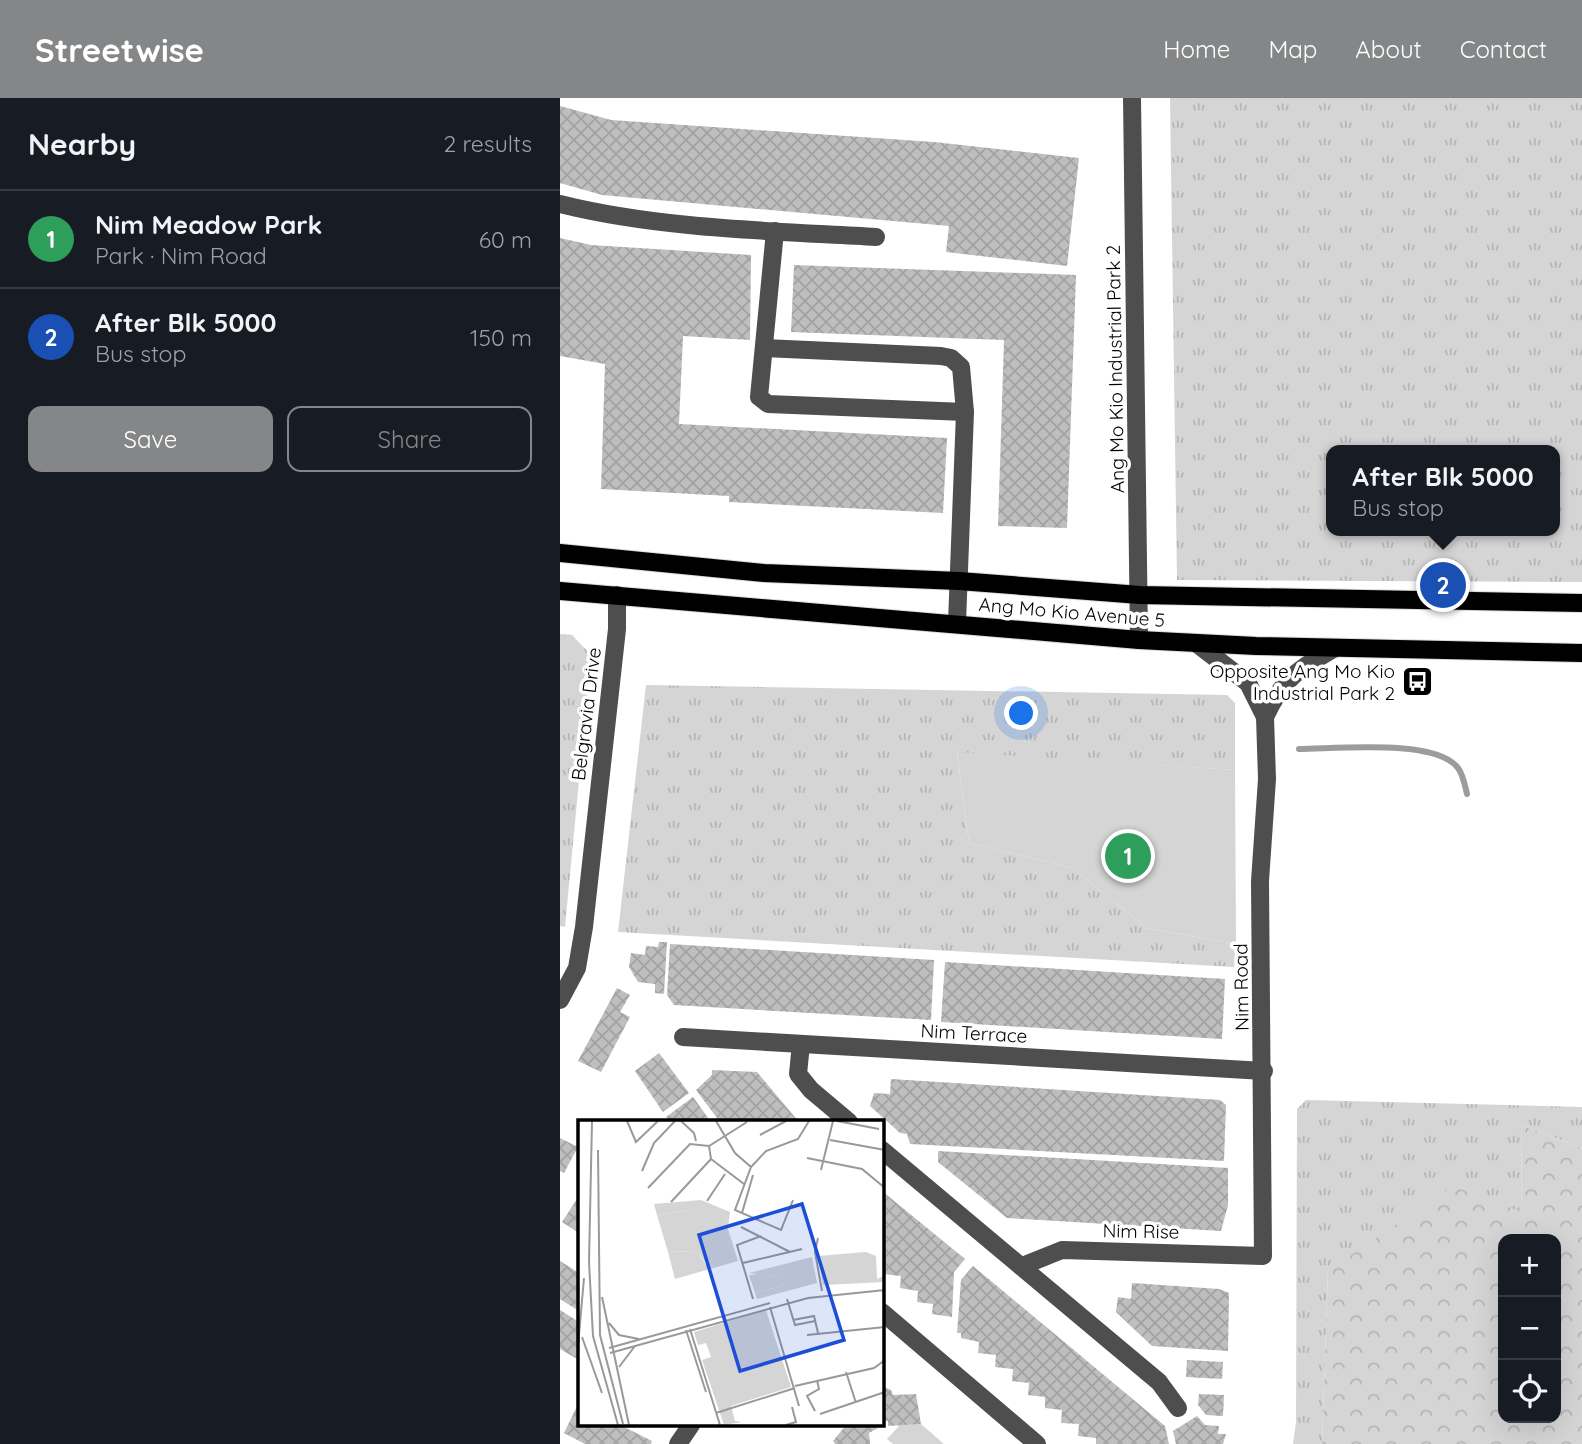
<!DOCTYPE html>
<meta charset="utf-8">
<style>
:root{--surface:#171b24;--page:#20242c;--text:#f1f3f6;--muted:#9ea1a6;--line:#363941;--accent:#858687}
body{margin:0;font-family:Quicksand,sans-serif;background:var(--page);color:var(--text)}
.controls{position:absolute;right:21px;bottom:21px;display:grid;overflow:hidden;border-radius:14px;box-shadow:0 7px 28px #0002}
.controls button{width:63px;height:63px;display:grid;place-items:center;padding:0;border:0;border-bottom:2px solid var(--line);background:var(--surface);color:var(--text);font:35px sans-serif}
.you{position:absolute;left:462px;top:616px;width:24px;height:24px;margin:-18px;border:5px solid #fff;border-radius:50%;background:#1a73e8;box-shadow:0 0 0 10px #1a73e833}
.badge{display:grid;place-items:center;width:46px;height:46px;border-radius:50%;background:var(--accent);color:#fff;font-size:23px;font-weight:700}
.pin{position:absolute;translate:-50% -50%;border:4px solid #fff;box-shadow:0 2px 7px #0006}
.popup{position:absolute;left:766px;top:347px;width:234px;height:91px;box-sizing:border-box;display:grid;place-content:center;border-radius:14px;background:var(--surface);filter:drop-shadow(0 2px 5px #0005);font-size:23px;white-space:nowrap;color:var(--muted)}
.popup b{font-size:26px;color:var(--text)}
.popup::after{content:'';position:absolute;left:50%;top:100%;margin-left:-14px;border:14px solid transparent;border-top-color:var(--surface)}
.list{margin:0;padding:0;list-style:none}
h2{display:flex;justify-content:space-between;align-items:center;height:91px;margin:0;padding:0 28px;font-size:30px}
h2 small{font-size:23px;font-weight:400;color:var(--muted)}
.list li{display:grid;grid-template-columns:46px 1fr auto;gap:21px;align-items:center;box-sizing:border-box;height:98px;padding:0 28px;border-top:2px solid var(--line)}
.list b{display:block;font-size:26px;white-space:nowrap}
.list p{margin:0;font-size:23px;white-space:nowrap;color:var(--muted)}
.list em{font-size:23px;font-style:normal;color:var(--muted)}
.actions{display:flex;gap:14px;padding:21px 28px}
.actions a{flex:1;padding:16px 0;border:2px solid var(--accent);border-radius:14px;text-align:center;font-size:24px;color:var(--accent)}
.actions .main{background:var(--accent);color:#fff}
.icon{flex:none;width:38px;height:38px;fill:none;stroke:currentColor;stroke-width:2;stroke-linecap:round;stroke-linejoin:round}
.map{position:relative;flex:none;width:1022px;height:1346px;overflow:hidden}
header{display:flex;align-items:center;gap:42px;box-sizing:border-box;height:98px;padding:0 35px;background:var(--accent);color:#fff}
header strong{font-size:33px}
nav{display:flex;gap:38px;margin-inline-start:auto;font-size:24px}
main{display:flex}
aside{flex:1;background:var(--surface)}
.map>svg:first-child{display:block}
.grass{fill:url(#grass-tufts);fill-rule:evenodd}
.forest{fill:url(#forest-crowns);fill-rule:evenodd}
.park{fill:#d5d5d5}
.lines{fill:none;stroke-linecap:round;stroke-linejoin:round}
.stream{stroke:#9c9c9c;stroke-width:6}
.building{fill:url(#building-cross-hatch)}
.major-casing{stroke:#dbdbdb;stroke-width:20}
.minor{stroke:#4e4e4e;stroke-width:18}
.major{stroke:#000;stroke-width:18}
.labels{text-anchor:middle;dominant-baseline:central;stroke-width:7;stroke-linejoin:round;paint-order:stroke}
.street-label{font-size:19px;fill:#000;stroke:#fff}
.poi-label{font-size:19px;fill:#000;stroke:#fff;text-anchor:end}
.inset-road{fill:none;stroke:#999;stroke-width:2}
.view{fill:#1d4ed8;fill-opacity:0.15;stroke:#1d4ed8;stroke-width:3.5}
.inset-edge{fill:none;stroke:#000;stroke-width:3.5}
</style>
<header>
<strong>Streetwise</strong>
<nav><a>Home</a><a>Map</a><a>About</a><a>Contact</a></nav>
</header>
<main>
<aside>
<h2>Nearby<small>2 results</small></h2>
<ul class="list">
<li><span class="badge" style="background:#2e9e5b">1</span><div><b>Nim Meadow Park</b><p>Park · Nim Road</p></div><em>60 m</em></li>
<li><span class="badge" style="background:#1a4fb4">2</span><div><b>After Blk 5000</b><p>Bus stop</p></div><em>150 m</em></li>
</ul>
<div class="actions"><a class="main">Save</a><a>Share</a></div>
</aside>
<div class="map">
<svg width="1022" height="1346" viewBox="0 0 1022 1346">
<defs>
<pattern id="grass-tufts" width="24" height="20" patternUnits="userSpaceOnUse" patternTransform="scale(1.75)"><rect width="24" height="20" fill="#d5d5d5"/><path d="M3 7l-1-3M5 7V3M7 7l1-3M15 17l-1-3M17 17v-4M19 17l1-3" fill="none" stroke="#b5b5b5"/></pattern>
<pattern id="forest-crowns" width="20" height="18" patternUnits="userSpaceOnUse" patternTransform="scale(1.75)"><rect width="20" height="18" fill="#d5d5d5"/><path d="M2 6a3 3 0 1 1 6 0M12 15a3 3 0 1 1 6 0" fill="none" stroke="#b5b5b5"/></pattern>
<pattern id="building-cross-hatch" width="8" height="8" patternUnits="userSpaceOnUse" patternTransform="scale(1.75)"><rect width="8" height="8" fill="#bebebe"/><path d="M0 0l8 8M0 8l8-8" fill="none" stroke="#a2a2a2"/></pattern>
</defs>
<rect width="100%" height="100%" fill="#fff"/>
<g class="grass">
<path d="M 610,0 L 1022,0 L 1022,484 L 617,482 ZM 995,352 L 995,433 L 771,433 L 771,352 Z"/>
<path d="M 0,536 L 12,537 L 31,557 L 5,829 L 0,828 Z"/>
<path d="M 86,587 L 667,597 L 675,605 L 675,672 L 397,655 L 409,745 L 513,770 L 586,830 L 676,846 L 674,869 L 58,834 Z"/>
<path d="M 746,1002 L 1022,1009 L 1022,1050 L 961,1027 L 962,1114 L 768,1173 L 762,1346 L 733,1346 L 736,1324 L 737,1011 Z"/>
</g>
<path class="forest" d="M 961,1027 L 1022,1050 L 1022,1346 L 762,1346 L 768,1173 L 893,1088 L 962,1114 ZM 943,1141 L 996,1141 L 996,1320 L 943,1320 Z"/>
<g class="park">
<path d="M 397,654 L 675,672 L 676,846 L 586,830 L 513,770 L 409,745 Z"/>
<path d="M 361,1326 L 384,1346 L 333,1346 L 327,1341 L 340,1327 Z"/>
</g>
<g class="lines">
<path class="stream" d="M 739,651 C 774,651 876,640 898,670 C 903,676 905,688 907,696"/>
</g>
<g class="building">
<path d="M 0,8 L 51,22 L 374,44 L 519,60 L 507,168 L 386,154 L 389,128 L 42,97 L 0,85 Z"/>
<path d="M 0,140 L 31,147 L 191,157 L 190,242 L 123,238 L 119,326 L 387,340 L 383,415 L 169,404 L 169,398 L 41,391 L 45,266 L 0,258 Z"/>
<path d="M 234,167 L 516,177 L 507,430 L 438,428 L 444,242 L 231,234 Z"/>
<path d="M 99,844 L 107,844 L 104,896 L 95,895 L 95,886 L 78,884 L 69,869 L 71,855 L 85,857 L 86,848 L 98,849 Z"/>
<path d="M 110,846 L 374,862 L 371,922 L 114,907 L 107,897 Z"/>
<path d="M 385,864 L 665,881 L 662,941 L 381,924 Z"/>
<path d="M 57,890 L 70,897 L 60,914 L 70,919 L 41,974 L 18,963 Z"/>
<path d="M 99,955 L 129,995 L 103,1014 L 75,973 Z"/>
<path d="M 152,972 L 197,974 L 239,1024 L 160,1024 L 136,992 L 152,977 Z"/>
<path d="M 331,981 L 660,1002 L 666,1007 L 664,1063 L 350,1046 L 347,1036 L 340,1035 L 310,1008 L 314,995 L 330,996 Z"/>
<path d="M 133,999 L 151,1024 L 110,1024 L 106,1019 Z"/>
<path d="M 0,1040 L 18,1049 L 4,1075 L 0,1073 Z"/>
<path d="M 378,1053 L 668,1070 L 668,1107 L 661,1133 L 447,1120 L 378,1064 Z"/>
<path d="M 322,1093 L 405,1161 L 394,1174 L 392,1219 L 372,1216 L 373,1206 L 357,1204 L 358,1193 L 340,1190 L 341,1178 L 323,1176 Z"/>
<path d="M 19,1098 L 19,1135 L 2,1124 Z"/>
<path d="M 0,1163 L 19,1175 L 19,1213 L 0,1201 Z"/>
<path d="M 413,1168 L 605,1328 L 609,1346 L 536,1346 L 536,1340 L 518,1338 L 519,1326 L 501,1325 L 502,1312 L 485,1310 L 485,1299 L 468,1297 L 469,1285 L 452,1283 L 453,1271 L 435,1269 L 436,1257 L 418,1255 L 419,1244 L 401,1240 L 401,1235 L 397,1235 L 401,1182 Z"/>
<path d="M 572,1185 L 659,1191 L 669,1195 L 668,1253 L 592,1248 L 556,1214 L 558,1199 L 571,1201 Z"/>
<path d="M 0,1212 L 19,1224 L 19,1262 L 0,1251 Z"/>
<path d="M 627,1262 L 663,1264 L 662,1281 L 626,1279 Z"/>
<path d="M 322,1288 L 331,1292 L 333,1297 L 356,1296 L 361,1326 L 328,1328 L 328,1323 L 322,1323 Z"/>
<path d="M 639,1296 L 664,1297 L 663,1318 L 646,1317 L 638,1307 Z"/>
<path d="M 19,1304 L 19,1327 L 60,1327 L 92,1343 L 91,1346 L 25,1346 L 4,1335 Z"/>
<path d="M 637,1318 L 645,1327 L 659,1328 L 658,1336 L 666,1336 L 663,1346 L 616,1346 L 613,1333 Z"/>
<path d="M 286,1327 L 316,1327 L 318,1330 L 309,1335 L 310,1346 L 275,1346 L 273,1343 Z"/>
</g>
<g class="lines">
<defs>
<g id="major">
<path d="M 0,455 L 204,475 L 399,483 L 580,497 L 1022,505"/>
<path d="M 0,493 L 579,542 L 696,548 L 1022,555"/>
</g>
</defs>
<use href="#major" class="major-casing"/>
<g class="minor">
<path d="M 572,0 L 579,542"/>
<path d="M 0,106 C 100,131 213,133 316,139"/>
<path d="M 215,133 L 199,299 L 208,306 L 405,314"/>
<path d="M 204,250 L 381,258 L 391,260 L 401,269 L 405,314 L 397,525"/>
<path d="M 636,545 L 688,585 L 705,619 C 723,580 739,571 775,550"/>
<path d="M 0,902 L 17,870 L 24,829 L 57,531 L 57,497"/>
<path d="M 123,939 L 704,973"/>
<path d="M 241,946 L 238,976 L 251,992 L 289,1024"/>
<path d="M 322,1052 L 599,1284 L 618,1310"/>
<path d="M 462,1168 L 502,1152 L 703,1158 L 700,783 L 707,681 L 705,619"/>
<path d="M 322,1214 L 477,1346"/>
<path d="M 118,1346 L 131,1327"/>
</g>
<use href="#major" class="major"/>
</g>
<defs>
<symbol id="bus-square" viewBox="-11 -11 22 22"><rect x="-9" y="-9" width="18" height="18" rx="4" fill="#000" stroke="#fff"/><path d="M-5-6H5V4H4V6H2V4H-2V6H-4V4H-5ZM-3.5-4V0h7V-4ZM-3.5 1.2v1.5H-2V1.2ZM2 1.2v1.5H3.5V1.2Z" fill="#fff"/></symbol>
</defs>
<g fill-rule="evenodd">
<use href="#bus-square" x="840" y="566" width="35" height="35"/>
</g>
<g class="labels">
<g class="street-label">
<text transform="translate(555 271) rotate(-91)">Ang Mo Kio Industrial Park 2</text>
<text transform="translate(512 514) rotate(5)">Ang Mo Kio Avenue 5</text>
<text transform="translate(26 616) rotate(-83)">Belgravia Drive</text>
<text transform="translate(681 889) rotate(-91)">Nim Road</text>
<text transform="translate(414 935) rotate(3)">Nim Terrace</text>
<text transform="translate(581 1133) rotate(1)">Nim Rise</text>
</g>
<g class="poi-label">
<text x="835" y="573">Opposite Ang Mo Kio<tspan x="835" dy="22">Industrial Park 2</tspan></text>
</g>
</g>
<g transform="translate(18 1022)">
<rect width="306" height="306" fill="#fff"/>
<path d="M 123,80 L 152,92 L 150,109 L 160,141 L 97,159 L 90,132 L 119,131 L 128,145 L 136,146 L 134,137 L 152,125 L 148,98 L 120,106 L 113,100 L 114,90 L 79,95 L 76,84 ZM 288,132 L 298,136 L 299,159 L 306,156 L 306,162 L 245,165 L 240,136 ZM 234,137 L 239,163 L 179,179 L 177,173 L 205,166 L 201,157 L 171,153 ZM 188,190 L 213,267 L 153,286 L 157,301 L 164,302 L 146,305 L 124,240 L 133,237 L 128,223 L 120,225 L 116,212 Z" fill="#d5d5d5"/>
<path d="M 114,90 L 121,92 L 113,99 L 120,106 L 134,94 L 148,98 L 152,125 L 142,138 L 134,137 L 137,146 L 129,145 L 119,131 L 90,132 L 79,95 Z" fill="#d5d5d5"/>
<path d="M 181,154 L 201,157 L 205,166 L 177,173 L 171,155 Z" fill="#d5d5d5"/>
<path class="inset-road" d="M 14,1 L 11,142 L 15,216 L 40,305M 49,1 L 58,22 L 80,1M 103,1 L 116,13 L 118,21M 138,1 L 157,33 L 173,47M 259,1 L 301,9M 182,15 L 208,1M 252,20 L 307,30M 131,26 L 133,39 L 166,64M 20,30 L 22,215 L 45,304M 229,38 L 284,49 L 307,68M 243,50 L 255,1M 64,51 L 76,23 L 97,1M 70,68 L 112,24 L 131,26 L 169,2M 215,80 L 203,110 L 157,90 L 173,47 L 188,31 L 220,19 L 231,1M 129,81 L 147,54M 93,82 L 133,39M 164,93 L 175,55M 163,107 L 212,132M 240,118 L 237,132 L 244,171M 165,143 L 224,129M 24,177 L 51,305M 175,179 L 159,125 L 183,116M 209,179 L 217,205 L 237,201M 192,187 L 221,286M 215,200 L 236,196 L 240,213M 31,203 L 41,215 L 61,219M 112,209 L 142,305M 108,210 L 128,272M 229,215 L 307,207M 4,217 L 24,273M 0,226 L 6,158M 31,228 L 192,183M 32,233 L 230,178 L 307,170M 41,247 L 57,226M 268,252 L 278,283M 217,266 L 296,248 L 307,240M 237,291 L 229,276 L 241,269 L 239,260M 138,293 L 217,268M 242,294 L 307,272M 208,305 L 218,302 L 214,287"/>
<path class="view" d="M 224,84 L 266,220 L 162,251 L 121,115 Z"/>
<rect width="306" height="306" class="inset-edge"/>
</g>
</svg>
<div class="controls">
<button>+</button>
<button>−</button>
<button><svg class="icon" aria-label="locate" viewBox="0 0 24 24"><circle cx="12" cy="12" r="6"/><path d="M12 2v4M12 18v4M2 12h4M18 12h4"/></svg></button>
</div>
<div class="you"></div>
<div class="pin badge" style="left:568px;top:758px;background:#2e9e5b">1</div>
<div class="pin badge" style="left:883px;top:487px;background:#1a4fb4">2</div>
<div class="popup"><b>After Blk 5000</b>Bus stop</div>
</div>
</main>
